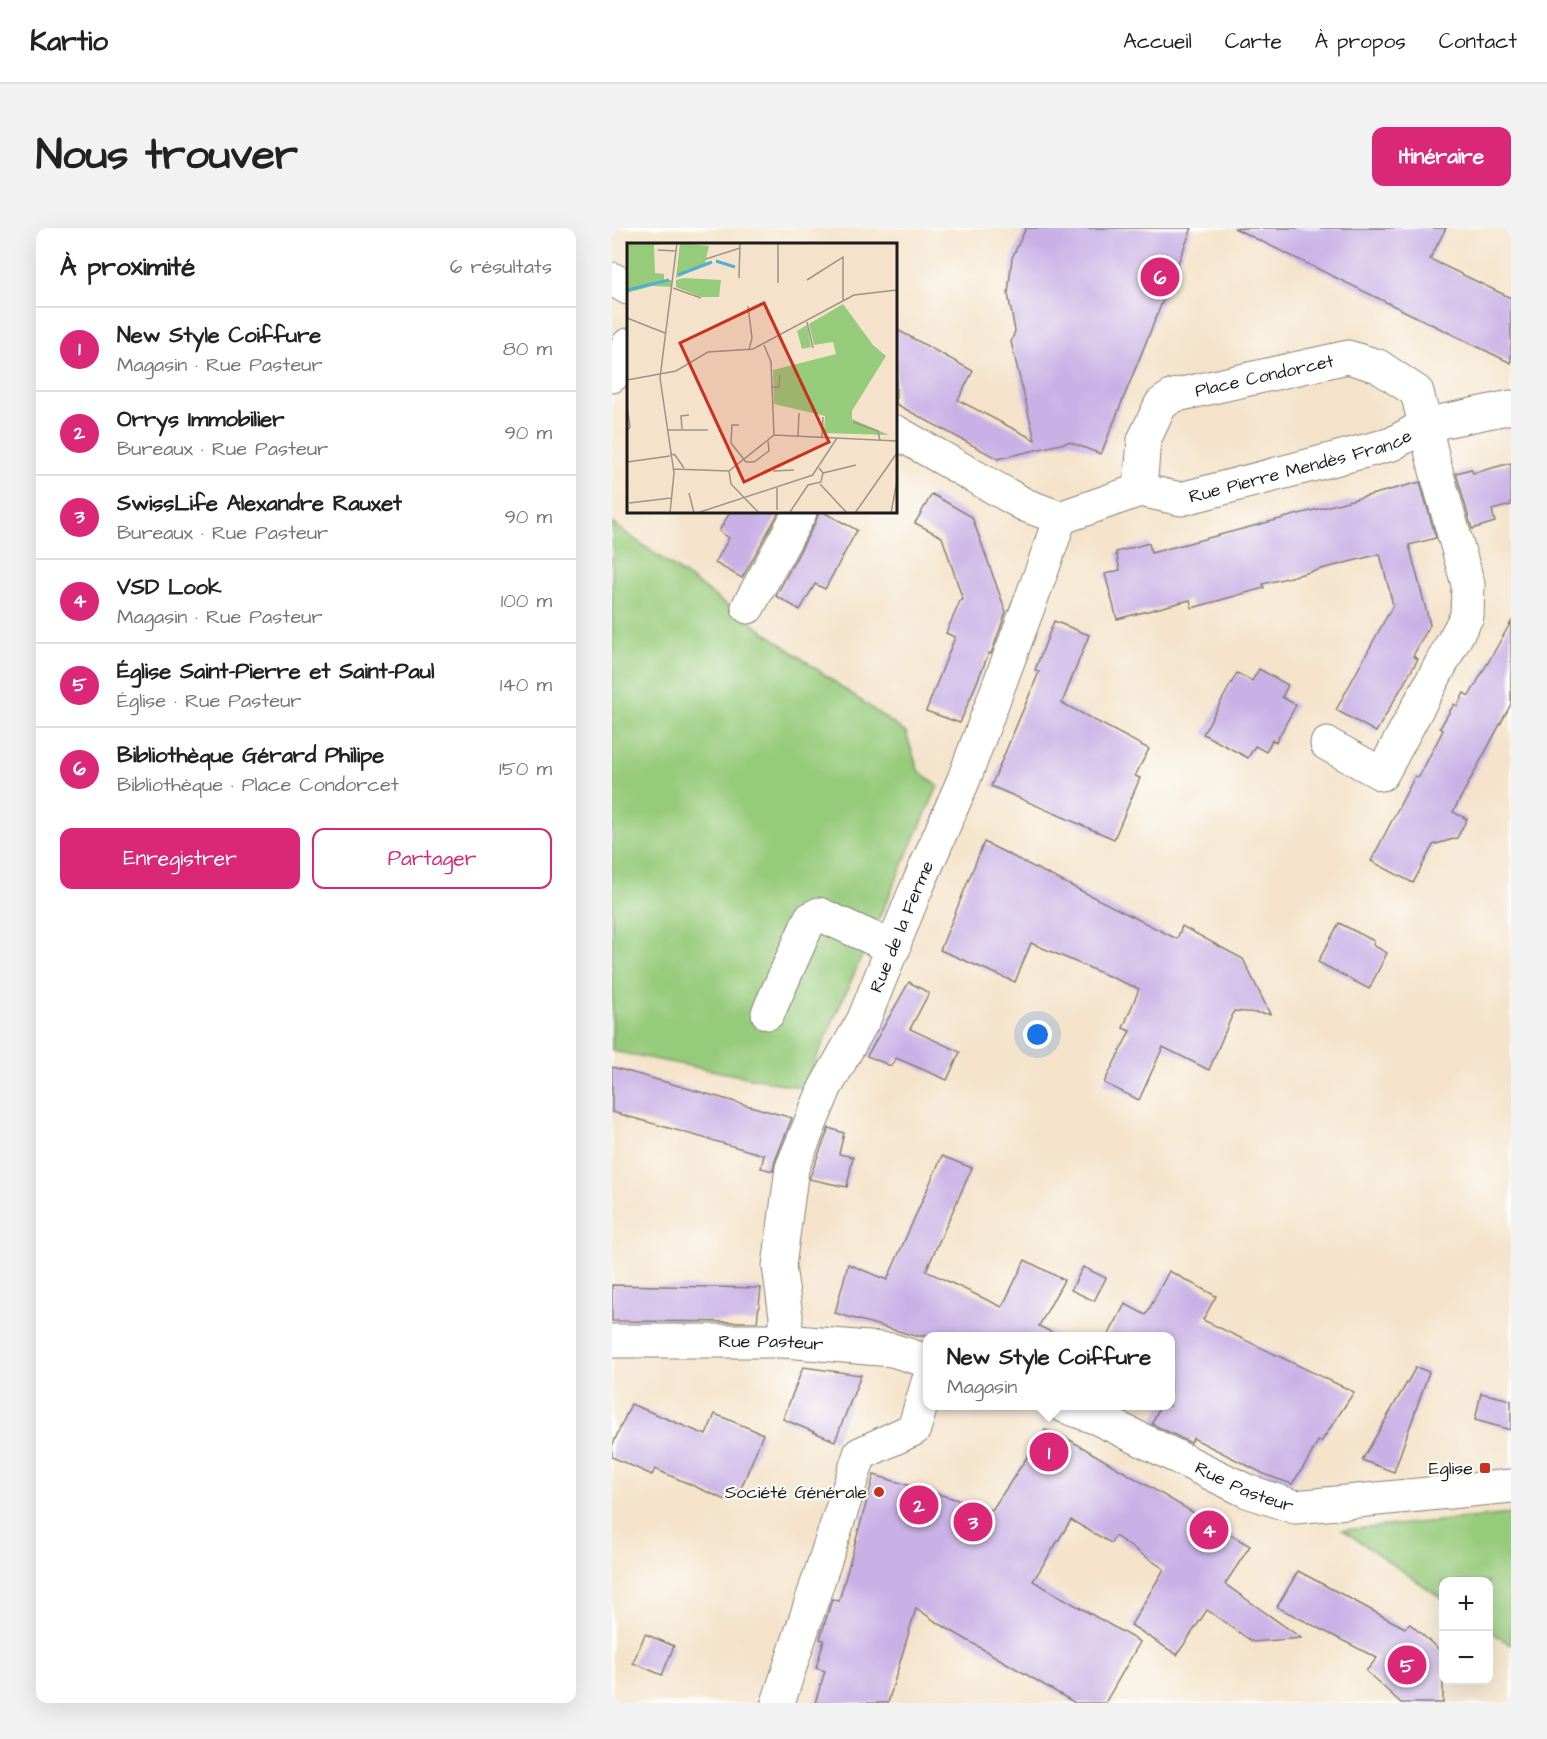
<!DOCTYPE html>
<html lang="fr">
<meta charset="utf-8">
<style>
:root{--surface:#fff;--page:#f2f2f2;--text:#222;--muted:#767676;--line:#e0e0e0;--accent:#db2777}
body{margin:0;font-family:"Architects Daughter",sans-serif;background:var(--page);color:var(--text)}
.controls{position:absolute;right:18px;bottom:18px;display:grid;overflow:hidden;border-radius:12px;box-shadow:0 6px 24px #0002}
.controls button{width:54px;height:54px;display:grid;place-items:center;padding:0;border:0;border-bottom:2px solid var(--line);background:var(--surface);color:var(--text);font:30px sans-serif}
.you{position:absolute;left:426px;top:807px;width:21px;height:21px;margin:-15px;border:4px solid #fff;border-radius:50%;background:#1a73e8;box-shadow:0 0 0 9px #1a73e833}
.badge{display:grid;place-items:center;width:39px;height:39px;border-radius:50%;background:var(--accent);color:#fff;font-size:20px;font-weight:700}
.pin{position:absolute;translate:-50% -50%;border:3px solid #fff;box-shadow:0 2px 6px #0006}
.popup{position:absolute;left:311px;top:1104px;width:252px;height:78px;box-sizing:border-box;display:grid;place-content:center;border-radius:12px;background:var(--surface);filter:drop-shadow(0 2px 4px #0005);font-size:20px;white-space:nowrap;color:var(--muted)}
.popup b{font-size:22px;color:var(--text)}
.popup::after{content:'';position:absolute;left:50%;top:100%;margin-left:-12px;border:12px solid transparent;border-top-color:var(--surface)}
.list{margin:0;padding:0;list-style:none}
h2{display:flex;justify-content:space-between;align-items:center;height:78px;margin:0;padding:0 24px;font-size:26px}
h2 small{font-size:20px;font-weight:400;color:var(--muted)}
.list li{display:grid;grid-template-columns:39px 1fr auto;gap:18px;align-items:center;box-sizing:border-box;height:84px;padding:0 24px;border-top:2px solid var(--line)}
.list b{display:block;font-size:22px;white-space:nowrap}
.list p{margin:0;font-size:20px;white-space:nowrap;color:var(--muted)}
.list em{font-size:20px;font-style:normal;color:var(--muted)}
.actions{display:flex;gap:12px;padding:18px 24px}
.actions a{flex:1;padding:14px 0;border:2px solid var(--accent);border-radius:12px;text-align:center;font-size:21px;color:var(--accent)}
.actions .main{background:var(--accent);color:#fff}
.map{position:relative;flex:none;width:899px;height:1475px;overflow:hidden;border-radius:12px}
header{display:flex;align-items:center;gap:36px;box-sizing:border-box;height:84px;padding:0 30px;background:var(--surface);border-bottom:2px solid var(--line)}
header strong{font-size:28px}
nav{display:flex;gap:33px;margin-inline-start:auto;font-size:21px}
.intro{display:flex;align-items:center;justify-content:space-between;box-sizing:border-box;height:144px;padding:0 36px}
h1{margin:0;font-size:42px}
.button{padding:15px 27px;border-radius:12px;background:var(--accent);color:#fff;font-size:21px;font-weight:700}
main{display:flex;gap:36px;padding:0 36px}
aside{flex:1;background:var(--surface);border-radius:12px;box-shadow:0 6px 24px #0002}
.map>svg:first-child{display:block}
.green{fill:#97cb7c;stroke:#5a744c;stroke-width:1.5}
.building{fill:#c9b1e6}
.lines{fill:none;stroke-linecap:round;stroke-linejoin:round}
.minor-casing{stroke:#888073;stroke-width:35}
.minor{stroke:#fff;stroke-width:33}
.poi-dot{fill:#c8321e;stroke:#fdfcf7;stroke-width:2}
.labels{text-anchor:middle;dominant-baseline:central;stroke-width:4.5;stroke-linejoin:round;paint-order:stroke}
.street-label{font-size:18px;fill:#1c1c1c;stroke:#fdfcf7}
.poi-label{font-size:18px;fill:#1c1c1c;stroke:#fdfcf7;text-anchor:end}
.inset-river{fill:none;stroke:#51afcf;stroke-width:3}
.inset-road{fill:none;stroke:#9e9384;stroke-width:1.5}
.view{fill:#c8321e;fill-opacity:0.15;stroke:#c8321e;stroke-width:3}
.inset-edge{fill:none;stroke:#1c1c1c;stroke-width:3}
</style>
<header>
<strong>Kartio</strong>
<nav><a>Accueil</a><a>Carte</a><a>À propos</a><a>Contact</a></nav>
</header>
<div class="intro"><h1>Nous trouver</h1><a class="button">Itinéraire</a></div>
<main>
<aside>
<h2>À proximité<small>6 résultats</small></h2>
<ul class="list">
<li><span class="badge">1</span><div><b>New Style Coiffure</b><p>Magasin · Rue Pasteur</p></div><em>80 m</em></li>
<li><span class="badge">2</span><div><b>Orrys Immobilier</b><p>Bureaux · Rue Pasteur</p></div><em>90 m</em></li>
<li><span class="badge">3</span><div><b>SwissLife Alexandre Rauxet</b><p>Bureaux · Rue Pasteur</p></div><em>90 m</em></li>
<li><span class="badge">4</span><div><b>VSD Look</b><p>Magasin · Rue Pasteur</p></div><em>100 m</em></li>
<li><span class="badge">5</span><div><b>Église Saint-Pierre et Saint-Paul</b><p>Église · Rue Pasteur</p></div><em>140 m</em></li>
<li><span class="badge">6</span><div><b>Bibliothèque Gérard Philipe</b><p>Bibliothèque · Place Condorcet</p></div><em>150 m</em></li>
</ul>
<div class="actions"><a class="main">Enregistrer</a><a>Partager</a></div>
</aside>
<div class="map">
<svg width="899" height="1475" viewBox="0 0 899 1475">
<rect width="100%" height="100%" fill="#fdfcf7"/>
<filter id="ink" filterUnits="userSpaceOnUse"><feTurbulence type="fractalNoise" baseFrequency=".0167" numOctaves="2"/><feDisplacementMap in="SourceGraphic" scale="12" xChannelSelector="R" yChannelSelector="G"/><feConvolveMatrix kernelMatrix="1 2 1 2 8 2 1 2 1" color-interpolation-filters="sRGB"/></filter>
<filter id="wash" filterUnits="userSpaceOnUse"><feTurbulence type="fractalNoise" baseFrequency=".008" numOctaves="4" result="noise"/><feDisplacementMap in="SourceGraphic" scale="24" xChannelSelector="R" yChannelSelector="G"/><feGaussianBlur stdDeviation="1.35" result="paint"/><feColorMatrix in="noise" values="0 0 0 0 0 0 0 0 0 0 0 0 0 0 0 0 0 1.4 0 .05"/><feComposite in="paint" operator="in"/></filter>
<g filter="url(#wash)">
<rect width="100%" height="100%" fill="#f4e3ca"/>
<g class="green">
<path d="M 0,295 L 294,505 L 306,542 L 326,558 L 191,860 L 0,823 Z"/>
<path d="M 899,1286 L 899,1417 L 877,1402 L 876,1354 L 831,1354 L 831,1371 L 731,1302 Z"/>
</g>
<g id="blocks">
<g class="building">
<path d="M 414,0 L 580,0 L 489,226 L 457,214 L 386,231 L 284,176 L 284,101 L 361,143 L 346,172 L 423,212 L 399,114 L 403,103 L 396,66 L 400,30 Z"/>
<path d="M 622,0 L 834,0 L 818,31 L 899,70 L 899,135 Z"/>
<path d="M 899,235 L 899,277 L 880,282 L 883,294 L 860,301 L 844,245 L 859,241 L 861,245 Z"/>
<path d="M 808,254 L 824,310 L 797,317 L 818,397 L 801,428 L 806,431 L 764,504 L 724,482 L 781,377 L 768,326 L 651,356 L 652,360 L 580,380 L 578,372 L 505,391 L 493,346 L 508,342 L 504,324 L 537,315 L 539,325 Z"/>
<path d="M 320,266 L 360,289 L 394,384 L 379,426 L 377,425 L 348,495 L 314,483 L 343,409 L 334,405 L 348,373 L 351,372 L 330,309 L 303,295 Z"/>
<path d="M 118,284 L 167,284 L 130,350 L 103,335 L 117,310 L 107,303 Z"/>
<path d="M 207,284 L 211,284 L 245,302 L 213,361 L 203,356 L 188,382 L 164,368 L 204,293 Z"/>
<path d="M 442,393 L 477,407 L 450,475 L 537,521 L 523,548 L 528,550 L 502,611 L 379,558 L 427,444 L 423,442 Z"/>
<path d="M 899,394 L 899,476 L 841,584 L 855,591 L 845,610 L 821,617 L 801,655 L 759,633 L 803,548 L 807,549 L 831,502 L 828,500 L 842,476 L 845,478 L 852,465 L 857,468 Z"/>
<path d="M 647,441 L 676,457 L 670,469 L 684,477 L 664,514 L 660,512 L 654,524 L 643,518 L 636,530 L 591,506 L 625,445 L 640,453 Z"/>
<path d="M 372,614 L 565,711 L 570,698 L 631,731 L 658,786 L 622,783 L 597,842 L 551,819 L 527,872 L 492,855 L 518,803 L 511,800 L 527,761 L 419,715 L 403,754 L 328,722 Z"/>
<path d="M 727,695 L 762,713 L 761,717 L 775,725 L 757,761 L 706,734 Z"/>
<path d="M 297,754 L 317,765 L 298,801 L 348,824 L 335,852 L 284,830 L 279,838 L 255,828 Z"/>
<path d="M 0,839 L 180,890 L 163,933 L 161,943 L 149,940 L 152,927 L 0,884 Z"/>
<path d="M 217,900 L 232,905 L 227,926 L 241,929 L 235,959 L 197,951 Z"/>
<path d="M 330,928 L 360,940 L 314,1043 L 390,1079 L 413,1032 L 452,1052 L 427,1098 L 447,1108 L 303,1108 L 223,1085 L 236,1036 L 275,1052 Z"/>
<path d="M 471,1039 L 494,1050 L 482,1073 L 459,1062 Z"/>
<path d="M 557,1043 L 604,1068 L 591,1092 L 742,1164 L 709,1214 L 706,1213 L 696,1232 L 680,1256 L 654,1247 L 581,1210 L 579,1215 L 540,1196 L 548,1178 L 558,1178 L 558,1108 L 496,1108 L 513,1076 L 534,1087 Z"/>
<path d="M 0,1057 L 149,1060 L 145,1094 L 0,1093 Z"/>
<path d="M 191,1139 L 249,1147 L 223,1213 L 171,1191 Z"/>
<path d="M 804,1139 L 817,1144 L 782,1244 L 750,1232 Z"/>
<path d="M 869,1165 L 899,1172 L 899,1202 L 863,1192 Z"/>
<path d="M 19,1176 L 94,1207 L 103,1186 L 151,1206 L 128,1263 L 120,1261 L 116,1273 L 43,1241 L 40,1247 L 0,1229 L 0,1218 Z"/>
<path d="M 433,1202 L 446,1205 L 638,1318 L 613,1356 L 689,1410 L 641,1414 L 595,1382 L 565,1427 L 519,1397 L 552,1341 L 503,1308 L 499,1315 L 459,1292 L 421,1353 L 528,1414 L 493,1475 L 463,1475 L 326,1395 L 304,1380 L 276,1475 L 203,1475 L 213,1443 L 204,1440 L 212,1412 L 208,1411 L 220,1371 L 227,1373 L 262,1247 L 380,1282 Z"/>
<path d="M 686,1343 L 793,1400 L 798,1396 L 831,1425 L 831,1475 L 789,1475 L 754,1443 L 765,1430 L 665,1379 Z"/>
<path d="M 33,1406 L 62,1418 L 50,1447 L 21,1435 Z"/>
</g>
</g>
</g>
<g filter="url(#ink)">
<use href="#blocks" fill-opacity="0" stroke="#888073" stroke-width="1.5"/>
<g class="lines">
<defs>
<g id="minor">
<path d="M 0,51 L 16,60"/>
<path d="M 0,148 L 16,117"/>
<path id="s1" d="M 284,204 L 413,277 L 448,290 L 528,262 L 569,271 L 780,216 L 813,197 L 899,179"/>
<path id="s2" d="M 528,262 L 532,212 L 549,176 L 561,168 L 736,129 L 766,138 L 805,164 L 824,243 L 856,356 L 855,388 L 770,546 L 715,516"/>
<path d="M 136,379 L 188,284"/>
<path d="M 156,785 L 198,691 L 207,686 L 282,720"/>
<path id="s3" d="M 0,1113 L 173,1113 L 280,1122 L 316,1133"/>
<path id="s4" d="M 173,1113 L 174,1088 L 167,1038 L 180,940 L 213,860 L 252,791 L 302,666 L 352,551 L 430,342 L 448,290"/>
<path id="s5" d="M 452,1178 L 485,1190 L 635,1263 L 683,1279 L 899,1258"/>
<path d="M 166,1475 L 248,1226 L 302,1201 L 316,1154"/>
</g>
</defs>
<use href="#minor" class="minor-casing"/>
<use href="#minor" class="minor"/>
</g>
</g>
<g class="poi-dot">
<rect x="867" y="1234" width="12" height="12" rx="3"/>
<circle cx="267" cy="1264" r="6"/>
</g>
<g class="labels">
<g class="street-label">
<text stroke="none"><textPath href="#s2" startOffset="198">Place Condorcet</textPath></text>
<text stroke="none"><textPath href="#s1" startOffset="436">Rue Pierre Mendès France</textPath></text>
<text stroke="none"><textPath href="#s4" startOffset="440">Rue de la Ferme</textPath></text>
<text stroke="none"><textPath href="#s3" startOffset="159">Rue Pasteur</textPath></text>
<text stroke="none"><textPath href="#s5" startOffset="198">Rue Pasteur</textPath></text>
</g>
<g class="poi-label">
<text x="861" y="1240">Eglise</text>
<text x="255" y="1264">Société Générale</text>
</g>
</g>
<g transform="translate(15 15)">
<rect width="270" height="270" fill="#f4e3ca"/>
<path d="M 0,0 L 48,0 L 27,2 L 28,30 L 37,31 L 37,37 L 45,37 L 45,44 L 25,43 L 0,50 ZM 53,0 L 82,3 L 78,21 L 49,35 ZM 57,35 L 94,37 L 92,54 L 74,54 L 49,44 L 49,37 ZM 216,61 L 246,102 L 259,113 L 225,168 L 225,176 L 262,192 L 197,190 L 198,173 L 147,161 L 146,127 L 209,111 L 206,99 L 187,102 L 182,81 ZM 180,82 L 184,104 L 175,106 L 170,88 Z" fill="#97cb7c"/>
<path class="inset-river" d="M 89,18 L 108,24M 51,32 L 85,19M 0,47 L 42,37"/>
<path class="inset-road" d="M 151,0 L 151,40M 31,7 L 49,8M 79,16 L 113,5M 112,35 L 113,0M 180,37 L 216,14 L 216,57M 46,45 L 74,55M 121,63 L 125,95 L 122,107M 0,75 L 38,90M 180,79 L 186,105M 137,102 L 144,119 L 147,192M 0,137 L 49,128 L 81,109 L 126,106 L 227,52 L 270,47M 144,144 L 152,144 L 153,132M 0,163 L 3,184 L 0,188M 226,179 L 251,188 L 253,198M 112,182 L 105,182 L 104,200 L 119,219 L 127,219 L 142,208 L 141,198M 55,186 L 54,173 L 62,172M 40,187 L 81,187M 171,193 L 172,170M 195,194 L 196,174M 43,211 L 48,212 L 57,225M 0,219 L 43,213M 46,226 L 102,228 L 147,192 L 270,198M 102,228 L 104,241 L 132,270M 146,228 L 167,227M 196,230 L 229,222M 185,233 L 210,195M 193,241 L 220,270M 150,245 L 150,267M 62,250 L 67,270M 2,260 L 44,255M 163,269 L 181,242 L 194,239 L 196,230 L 192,225M 43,270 L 47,230 L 33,135 L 50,0M 70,270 L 186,232M 140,270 L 163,270M 228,270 L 270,210M 264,270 L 270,238"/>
<path class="view" d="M 137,60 L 202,199 L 117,239 L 53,100 Z"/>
<rect width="270" height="270" class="inset-edge"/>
</g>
</svg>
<div class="controls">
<button>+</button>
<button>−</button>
</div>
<div class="you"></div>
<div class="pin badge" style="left:437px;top:1224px">1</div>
<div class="popup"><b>New Style Coiffure</b>Magasin</div>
<div class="pin badge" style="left:307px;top:1277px">2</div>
<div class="pin badge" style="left:361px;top:1294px">3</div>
<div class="pin badge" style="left:597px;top:1302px">4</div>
<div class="pin badge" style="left:795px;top:1437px">5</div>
<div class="pin badge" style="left:548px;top:49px">6</div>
</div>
</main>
